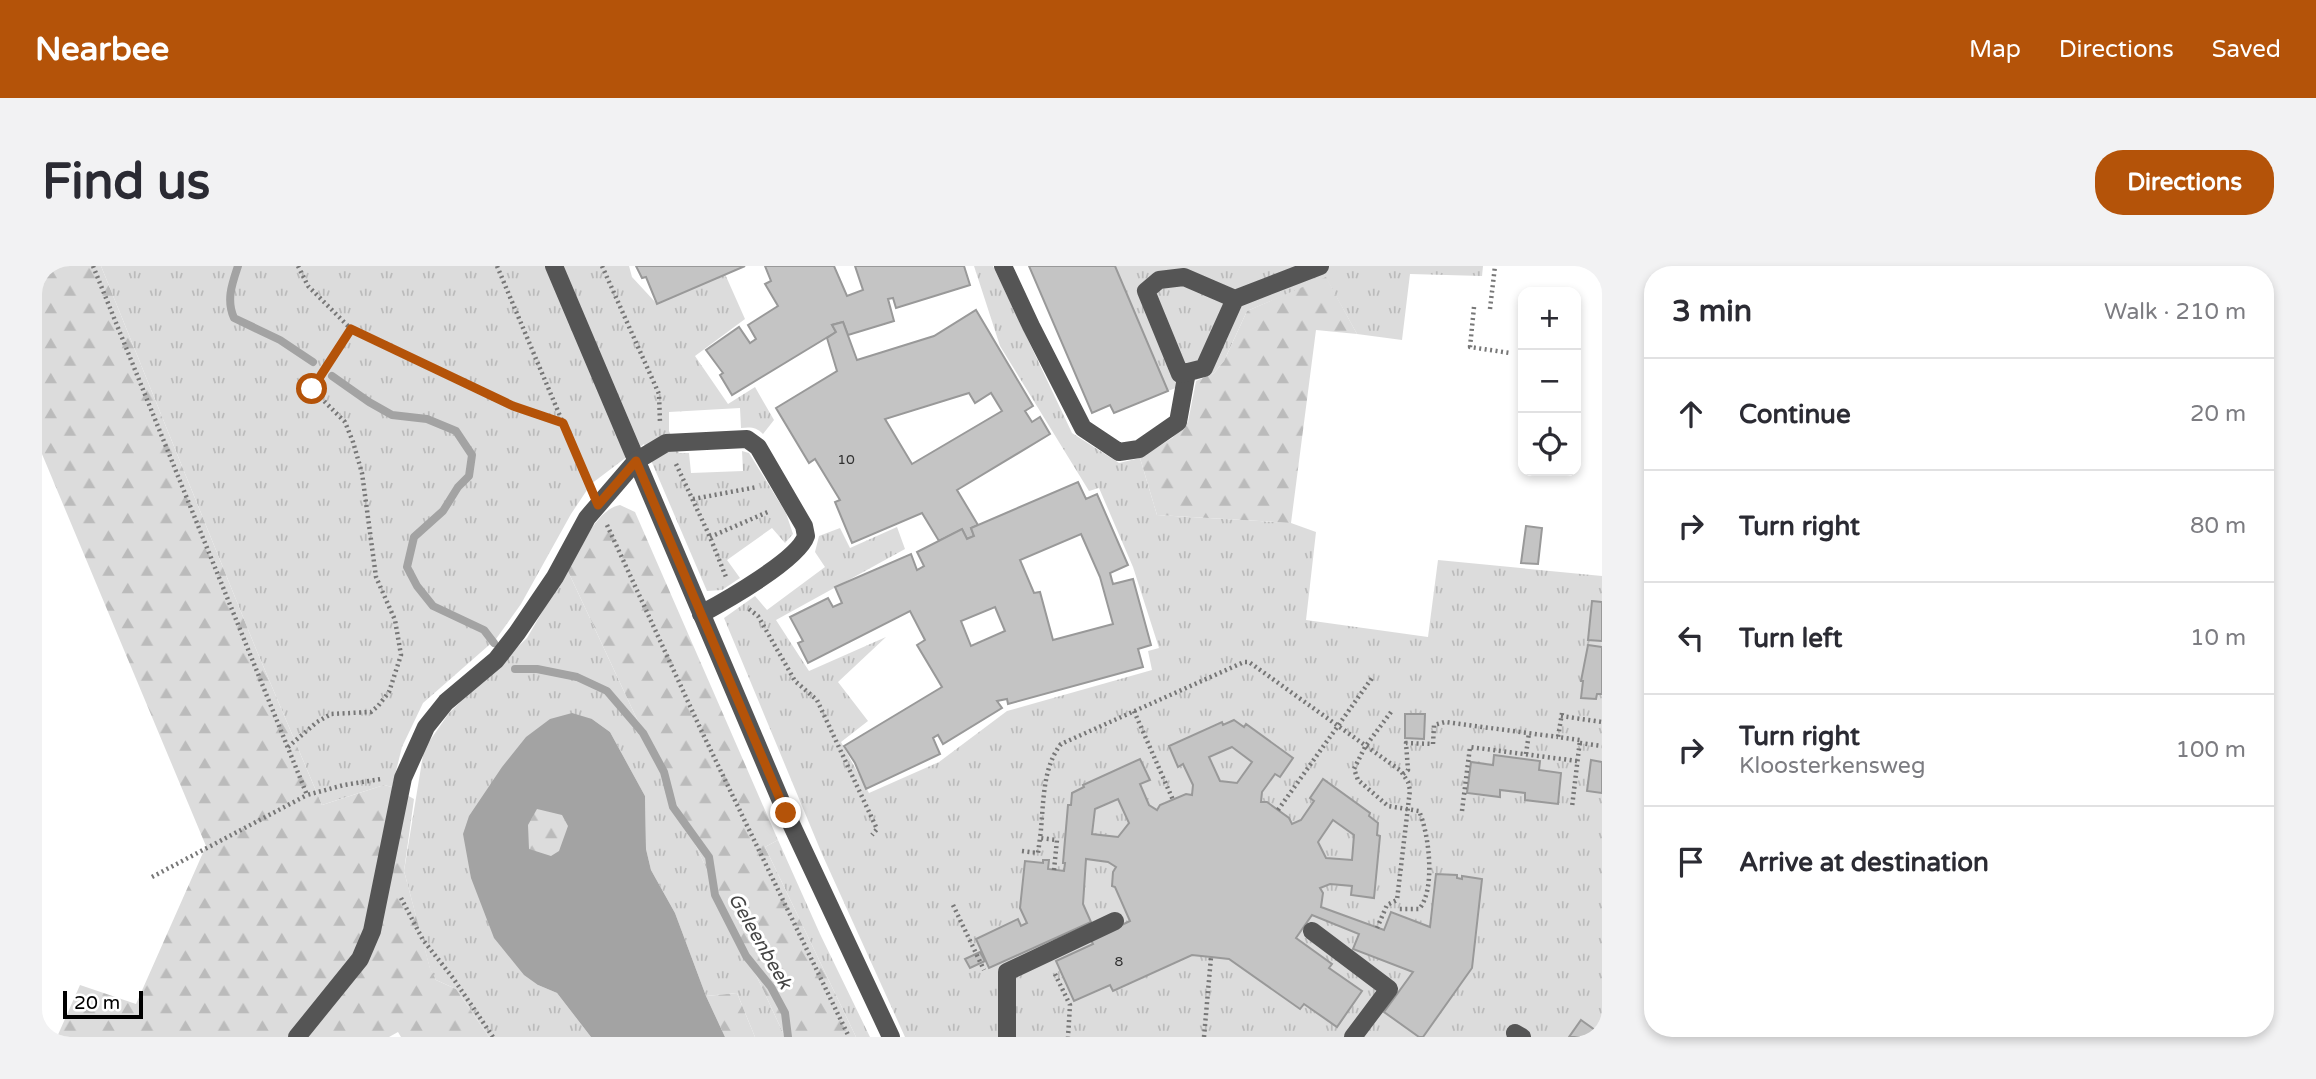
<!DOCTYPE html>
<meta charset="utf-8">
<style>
:root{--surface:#fff;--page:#f2f2f3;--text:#2b2b33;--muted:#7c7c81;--line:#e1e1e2;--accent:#b45309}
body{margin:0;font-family:"Varela Round",sans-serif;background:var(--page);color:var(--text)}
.controls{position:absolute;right:21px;top:21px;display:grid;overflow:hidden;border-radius:14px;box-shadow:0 4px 10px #0003}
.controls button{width:63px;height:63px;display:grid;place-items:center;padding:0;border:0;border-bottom:2px solid var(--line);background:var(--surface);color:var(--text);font:35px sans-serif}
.scale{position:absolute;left:21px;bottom:18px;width:80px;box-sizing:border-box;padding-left:7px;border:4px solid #000;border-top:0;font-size:19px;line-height:24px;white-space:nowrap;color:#000;-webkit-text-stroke:5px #fff;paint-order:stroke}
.stop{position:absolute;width:21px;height:21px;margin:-16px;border:5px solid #b45309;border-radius:50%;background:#fff}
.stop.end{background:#b45309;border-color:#fff;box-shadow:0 2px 7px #0008}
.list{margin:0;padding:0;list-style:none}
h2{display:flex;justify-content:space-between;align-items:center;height:91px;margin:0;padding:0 28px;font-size:30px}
h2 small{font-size:23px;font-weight:400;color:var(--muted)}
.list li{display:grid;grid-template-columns:46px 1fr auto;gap:21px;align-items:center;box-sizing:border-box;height:112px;padding:0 28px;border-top:2px solid var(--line)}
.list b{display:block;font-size:26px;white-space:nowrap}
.list p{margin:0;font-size:23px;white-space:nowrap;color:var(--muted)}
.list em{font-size:23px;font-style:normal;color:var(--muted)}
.icon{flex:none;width:38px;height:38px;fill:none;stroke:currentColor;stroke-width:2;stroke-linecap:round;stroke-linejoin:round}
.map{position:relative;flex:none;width:1560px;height:771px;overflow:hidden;border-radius:28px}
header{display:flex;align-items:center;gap:42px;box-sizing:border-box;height:98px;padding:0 35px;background:var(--accent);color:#fff}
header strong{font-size:33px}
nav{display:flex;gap:38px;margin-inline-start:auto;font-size:24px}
.intro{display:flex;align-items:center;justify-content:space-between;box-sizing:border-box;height:168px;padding:0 42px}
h1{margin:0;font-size:49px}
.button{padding:18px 32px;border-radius:28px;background:var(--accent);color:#fff;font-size:24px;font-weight:700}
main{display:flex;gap:42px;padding:0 42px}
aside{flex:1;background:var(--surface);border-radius:28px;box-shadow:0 4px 10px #0003}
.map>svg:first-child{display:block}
.grass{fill:url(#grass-tufts)}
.forest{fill:url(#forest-firs)}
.water{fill:#a3a3a3;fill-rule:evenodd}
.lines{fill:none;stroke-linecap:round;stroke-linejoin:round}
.stream{stroke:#a3a3a3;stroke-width:8}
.building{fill:#c4c4c4;stroke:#999;stroke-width:2;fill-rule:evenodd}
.path{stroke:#777;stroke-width:4.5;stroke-dasharray:2 3.5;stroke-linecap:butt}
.minor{stroke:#555;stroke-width:18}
.route{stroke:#b45309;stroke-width:9}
.labels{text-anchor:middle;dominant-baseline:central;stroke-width:6;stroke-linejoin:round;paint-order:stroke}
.number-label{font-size:14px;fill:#313131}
.water-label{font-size:19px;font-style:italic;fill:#444;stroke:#fff}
</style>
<header>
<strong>Nearbee</strong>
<nav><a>Map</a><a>Directions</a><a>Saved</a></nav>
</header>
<div class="intro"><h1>Find us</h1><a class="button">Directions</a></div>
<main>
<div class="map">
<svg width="1560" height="771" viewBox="0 0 1560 771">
<defs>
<pattern id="grass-tufts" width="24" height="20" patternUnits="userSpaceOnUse" patternTransform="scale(1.75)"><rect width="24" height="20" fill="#dcdcdc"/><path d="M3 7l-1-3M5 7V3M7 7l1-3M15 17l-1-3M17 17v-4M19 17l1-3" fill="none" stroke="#bbb"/></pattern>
<pattern id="forest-firs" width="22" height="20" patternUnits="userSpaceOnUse" patternTransform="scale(1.75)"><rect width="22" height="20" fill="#dcdcdc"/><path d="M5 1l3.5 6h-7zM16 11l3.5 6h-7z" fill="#bbb"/></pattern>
</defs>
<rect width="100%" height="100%" fill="#fff"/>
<g class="grass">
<path d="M 59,0 L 587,0 L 590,11 L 615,38 L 683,8 L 703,53 L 653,90 L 686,138 L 713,121 L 732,154 L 721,168 C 714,161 709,161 699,162 L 698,142 L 627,146 L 627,165 L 637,187 L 647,187 L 649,207 L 701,205 L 700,185 L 707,187 L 744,247 L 751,268 L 743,277 L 730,262 L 685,294 L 698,312 L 680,324 L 665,325 L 602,178 L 549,218 L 529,248 L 479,338 L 454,373 L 381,437 L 360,481 L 350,521 L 342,519 L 280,539 L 214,383 Z"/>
<path d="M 932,0 L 951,0 L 1030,167 L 1077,197 L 1098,192 L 1115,249 L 1249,257 L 1274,266 L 1264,354 L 1386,371 L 1396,294 L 1560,310 L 1560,771 L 863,771 L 780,588 L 682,352 L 713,330 L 725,344 L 783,301 L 773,286 L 777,270 L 798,262 L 808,282 L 855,261 L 863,283 L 734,354 L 767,405 L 844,371 L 796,416 L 826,455 L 799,476 L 827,527 L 897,496 L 965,445 L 1110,404 L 1106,385 L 1117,382 L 1091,301 L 1057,222 L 1047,225 L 958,80 Z"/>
<path d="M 1073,0 L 1441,0 L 1440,10 L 1368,8 L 1360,74 L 1315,68 L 1284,12 L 1205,45 L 1182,95 L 1172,107 L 1126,125 Z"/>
<path d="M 525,303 L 743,771 L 713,771 L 695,727 L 664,730 L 633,647 L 609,604 L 604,583 L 603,530 L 568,466 L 550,453 L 496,719 L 515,727 L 549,771 L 447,771 L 414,723 L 394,714 L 388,703 L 362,605 L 382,483 L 407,447 L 485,372 Z"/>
<path d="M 736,574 L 778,668 L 828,771 L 814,771 L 723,581 Z"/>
</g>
<g class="forest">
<path d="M 0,0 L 59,0 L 214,383 L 280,539 L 342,519 L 350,521 L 372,533 L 362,605 L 388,702 L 394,714 L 414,723 L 447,771 L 359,771 L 356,766 L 347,771 L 15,771 L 38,719 L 94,738 L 164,580 L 0,188 Z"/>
<path d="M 1284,11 L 1315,68 L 1274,64 L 1249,257 L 1115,249 L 1098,192 L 1130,172 L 1146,156 L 1154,115 L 1172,107 L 1182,95 L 1205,45 Z"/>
<path d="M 578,239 L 593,246 L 736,574 L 723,581 L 814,771 L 743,771 L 525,303 C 537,284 556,242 578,239 Z"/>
<path d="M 495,543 L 521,549 L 526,560 L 517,585 L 509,590 L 487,584 L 486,559 Z"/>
<path d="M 695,727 L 713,771 L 683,771 L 664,730 Z"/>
</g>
<path class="water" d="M 530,447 L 550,453 L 568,466 L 603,530 L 604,583 L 609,604 L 633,647 L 664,730 L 683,771 L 549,771 L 515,727 L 496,719 L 482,709 L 452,672 L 429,612 L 421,568 L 427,550 L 460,501 L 484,471 L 508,453 ZM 495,543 L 520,549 L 526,560 L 517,585 L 509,590 L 487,583 L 486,559 Z"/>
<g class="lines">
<g class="stream">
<path d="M 196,0 C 190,18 184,34 192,52 L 238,74 L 271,96"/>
<path d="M 290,110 L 327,136 L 350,149 L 385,153 L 414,165 L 430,189 L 427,210 L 416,221 L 401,245 L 372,271 L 365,301 L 375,320 L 391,340 L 442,364 L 452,377"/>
<path d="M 473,403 L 495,403 L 535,411 L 565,425 L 601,467 L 622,506 L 631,541 L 667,591 L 673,629 L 704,690 L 729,721 L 743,747 L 746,771"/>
</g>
</g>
<g class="building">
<path d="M 594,0 L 703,0 L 615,38 L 604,11 L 600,12 Z"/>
<path d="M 723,0 L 792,0 L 805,30 L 821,24 L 813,0 L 922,0 L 928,19 L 854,42 L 851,32 L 846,33 L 852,55 L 806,69 L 801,56 L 790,59 L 794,66 L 690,129 L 678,109 L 681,107 L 678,103 L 664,84 L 697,61 L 708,77 L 714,73 L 706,59 L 736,40 L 723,18 L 729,15 Z"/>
<path d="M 987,0 L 1073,0 L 1126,125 L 1072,147 L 1068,139 L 1050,147 Z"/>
<path d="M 934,44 L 991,140 L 983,145 L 990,156 L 998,151 L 1008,168 L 915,224 L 936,259 L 929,262 L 932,270 L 925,273 L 920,263 L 897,275 L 880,247 L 810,277 L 793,236 L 798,234 L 773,193 L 767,197 L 734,142 L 795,105 L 785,72 L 794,66 L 790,59 L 801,56 L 815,94 L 892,70 ZM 927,127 L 933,137 L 949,127 L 960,145 L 870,198 L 843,153 Z"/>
<path d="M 1036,216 L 1044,233 L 1055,228 L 1086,299 L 1068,307 L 1071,318 L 1091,313 L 1109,379 L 1096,383 L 1101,401 L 966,438 L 965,433 L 955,435 L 960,442 L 901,478 L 896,469 L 891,472 L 898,488 L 824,523 L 813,497 L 802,480 L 900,421 L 875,379 L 883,374 L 868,345 L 766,397 L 756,377 L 761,375 L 748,351 L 786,332 L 791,341 L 800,337 L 793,321 L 869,288 L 875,304 L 882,300 L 875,286 L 920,263 L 925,273 L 932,270 L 929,262 ZM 1039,268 L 1058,311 L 1071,358 L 1011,374 L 998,326 L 992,327 L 978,294 ZM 953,341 L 963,365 L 929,380 L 919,355 Z"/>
<path d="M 1484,260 L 1500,262 L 1496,298 L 1479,297 Z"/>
<path d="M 1550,335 L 1560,336 L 1560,375 L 1546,374 Z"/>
<path d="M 1546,379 L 1560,381 L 1560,428 L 1555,428 L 1554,433 L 1539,432 L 1541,415 L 1539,415 Z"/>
<path d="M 1363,448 L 1383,448 L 1382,473 L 1363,472 Z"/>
<path d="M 1192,454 L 1202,461 L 1204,458 L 1251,492 L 1238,511 L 1233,508 L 1220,526 L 1219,536 L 1225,536 L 1247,552 L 1250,558 L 1259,554 L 1272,535 L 1268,532 L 1281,513 L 1328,547 L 1327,550 L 1336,557 L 1335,569 L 1338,570 L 1332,632 L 1309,629 L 1310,620 L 1288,618 L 1278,622 L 1281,627 L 1279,641 L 1342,664 L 1349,646 L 1388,661 L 1394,608 L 1415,609 L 1415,612 L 1420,613 L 1420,610 L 1440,613 L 1430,702 L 1381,771 L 1377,771 L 1342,746 L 1371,706 L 1311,683 L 1317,668 L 1270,649 L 1254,672 L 1290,698 L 1287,702 L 1320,725 L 1295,761 L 1262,738 L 1258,743 L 1187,693 L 1169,691 L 1150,689 L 1071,725 L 1068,719 L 1032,735 L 1014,695 L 1051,678 L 1049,674 L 1088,655 L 1073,621 L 1070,620 L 1071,606 L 1074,601 L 1066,596 L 1044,593 L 1041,638 L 1049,656 L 947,702 L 934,673 L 976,653 L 979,660 L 985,657 L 978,642 L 983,595 L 1001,597 L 1001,594 L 1007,594 L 1006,603 L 1022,605 L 1023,597 L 1021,597 L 1026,539 L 1029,539 L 1030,527 L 1042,521 L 1041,519 L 1098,493 L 1108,514 L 1098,518 L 1107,539 L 1115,544 L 1118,539 L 1144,528 L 1150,529 L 1151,519 L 1141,498 L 1136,501 L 1127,480 L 1180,456 L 1181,459 ZM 1190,481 L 1210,496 L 1195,517 L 1178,515 L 1167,491 ZM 1076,533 L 1087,557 L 1076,571 L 1050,568 L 1053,543 ZM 1291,554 L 1312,569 L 1310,594 L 1284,592 L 1276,576 Z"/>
<path d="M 1452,489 L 1498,495 L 1497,504 L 1519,507 L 1516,538 L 1483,534 L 1483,527 L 1458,524 L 1458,531 L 1425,527 L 1429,496 L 1451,499 Z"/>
<path d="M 1549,494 L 1560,496 L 1560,527 L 1545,525 Z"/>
<path d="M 938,686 L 943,695 L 928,702 L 923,693 Z"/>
<path d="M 1539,754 L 1560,769 L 1560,771 L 1527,771 Z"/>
</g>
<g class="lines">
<g class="path">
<path d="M 51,0 L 265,529 L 302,519 L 339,513"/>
<path d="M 256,0 L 266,20 L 309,63 L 471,140 L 520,157"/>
<path d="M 455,0 L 547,219"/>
<path d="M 560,0 L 617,128 L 618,157"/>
<path d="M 1432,41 L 1428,81 L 1468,87"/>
<path d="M 1448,43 L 1453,0"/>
<path d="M 634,198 L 668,271 L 684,311"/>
<path d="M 651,233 L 715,221"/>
<path d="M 565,259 L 659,464 L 807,771"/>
<path d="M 668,271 L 728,245"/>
<path d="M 707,343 L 716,350 L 753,415 L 775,434 L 835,563 L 830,569"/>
<path d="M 1092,445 L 1131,534"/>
<path d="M 1349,446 L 1323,481 L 1312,503 L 1316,514 L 1346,540 L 1377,545 C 1387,567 1394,624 1377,643 L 1356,643"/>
<path d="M 1520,447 L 1516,471 L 1538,474 L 1530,541"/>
<path d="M 1519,450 L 1560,456"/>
<path d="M 1538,477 L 1560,480"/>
<path d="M 246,481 L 275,456 L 289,448 L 329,446 L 336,440 L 347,426 L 359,389 L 353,354 L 334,311 L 320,207 L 311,176 L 303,156 L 270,123 L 309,63"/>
<path d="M 1484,488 L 1487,467"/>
<path d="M 1361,508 L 1366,504 L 1364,477 L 1391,478 L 1392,459 L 1403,456 L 1516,471"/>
<path d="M 1236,544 L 1330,412"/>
<path d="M 1420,545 L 1428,481 L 1535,495"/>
<path d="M 980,585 L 996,587 L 998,572"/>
<path d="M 1012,604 L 1015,574 L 998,572 C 1002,542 999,503 1019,478 L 1202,396 L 1207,396 L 1359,505 L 1366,516 L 1368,524 L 1355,634 L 1345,639 L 1335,662"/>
<path d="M 110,611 L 265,529"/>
<path d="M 359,632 L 381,674 L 411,712 L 451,771"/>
<path d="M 911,639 L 942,704"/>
<path d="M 1013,708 L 1028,739 L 1026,771"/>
<path d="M 1162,771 L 1169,691"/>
</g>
<g class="minor">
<path d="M 512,0 L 744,547 L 849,771"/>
<path d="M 961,0 L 989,60 L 1041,162 L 1077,186 L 1097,183 L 1136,156 L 1145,106"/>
<path d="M 1193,33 L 1142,11 L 1117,14 L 1104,25 L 1138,108 L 1162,102 L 1193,33 L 1278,0"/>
<path d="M 1270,665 L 1347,723 L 1311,771"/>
<path d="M 1473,767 L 1480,771"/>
<path d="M 255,771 L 318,693 L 330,665 L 361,512 L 384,461 L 404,436 L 454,394 L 475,367 L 513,311 L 545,252 L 594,195 L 624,177 L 705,173 L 716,181 L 762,260 L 764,270 C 756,294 683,335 659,348"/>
<path d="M 965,771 L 965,706 L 1073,655"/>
</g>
</g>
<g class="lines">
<path class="route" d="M 270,123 L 309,63 L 471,140 L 521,157 L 556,239 L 594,195 L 744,547"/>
</g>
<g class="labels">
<g class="number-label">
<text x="804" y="193">10</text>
<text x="1077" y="695">8</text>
</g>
<g class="water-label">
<text transform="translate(718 675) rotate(60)">Geleenbeek</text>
</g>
</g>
</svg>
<div class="controls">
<button>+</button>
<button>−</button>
<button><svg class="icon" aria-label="locate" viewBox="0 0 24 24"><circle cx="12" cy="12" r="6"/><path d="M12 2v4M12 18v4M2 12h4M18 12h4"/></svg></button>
</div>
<div class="scale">20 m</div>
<div class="stop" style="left:270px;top:123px"></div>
<div class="stop end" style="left:744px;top:547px"></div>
</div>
<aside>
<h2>3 min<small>Walk · 210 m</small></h2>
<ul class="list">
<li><svg class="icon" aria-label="ahead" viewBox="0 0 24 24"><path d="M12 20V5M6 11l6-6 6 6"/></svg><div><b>Continue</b></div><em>20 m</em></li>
<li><svg class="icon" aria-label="right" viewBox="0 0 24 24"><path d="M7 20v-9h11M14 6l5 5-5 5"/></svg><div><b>Turn right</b></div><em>80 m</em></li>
<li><svg class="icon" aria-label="left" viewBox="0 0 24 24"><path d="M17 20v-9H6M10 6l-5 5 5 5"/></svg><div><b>Turn left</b></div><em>10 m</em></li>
<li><svg class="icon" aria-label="right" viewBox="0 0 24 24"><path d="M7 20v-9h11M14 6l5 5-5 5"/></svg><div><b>Turn right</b><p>Kloosterkensweg</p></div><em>100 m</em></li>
<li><svg class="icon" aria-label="arrive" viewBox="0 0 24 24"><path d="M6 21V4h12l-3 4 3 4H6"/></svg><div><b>Arrive at destination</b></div></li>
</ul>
</aside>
</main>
